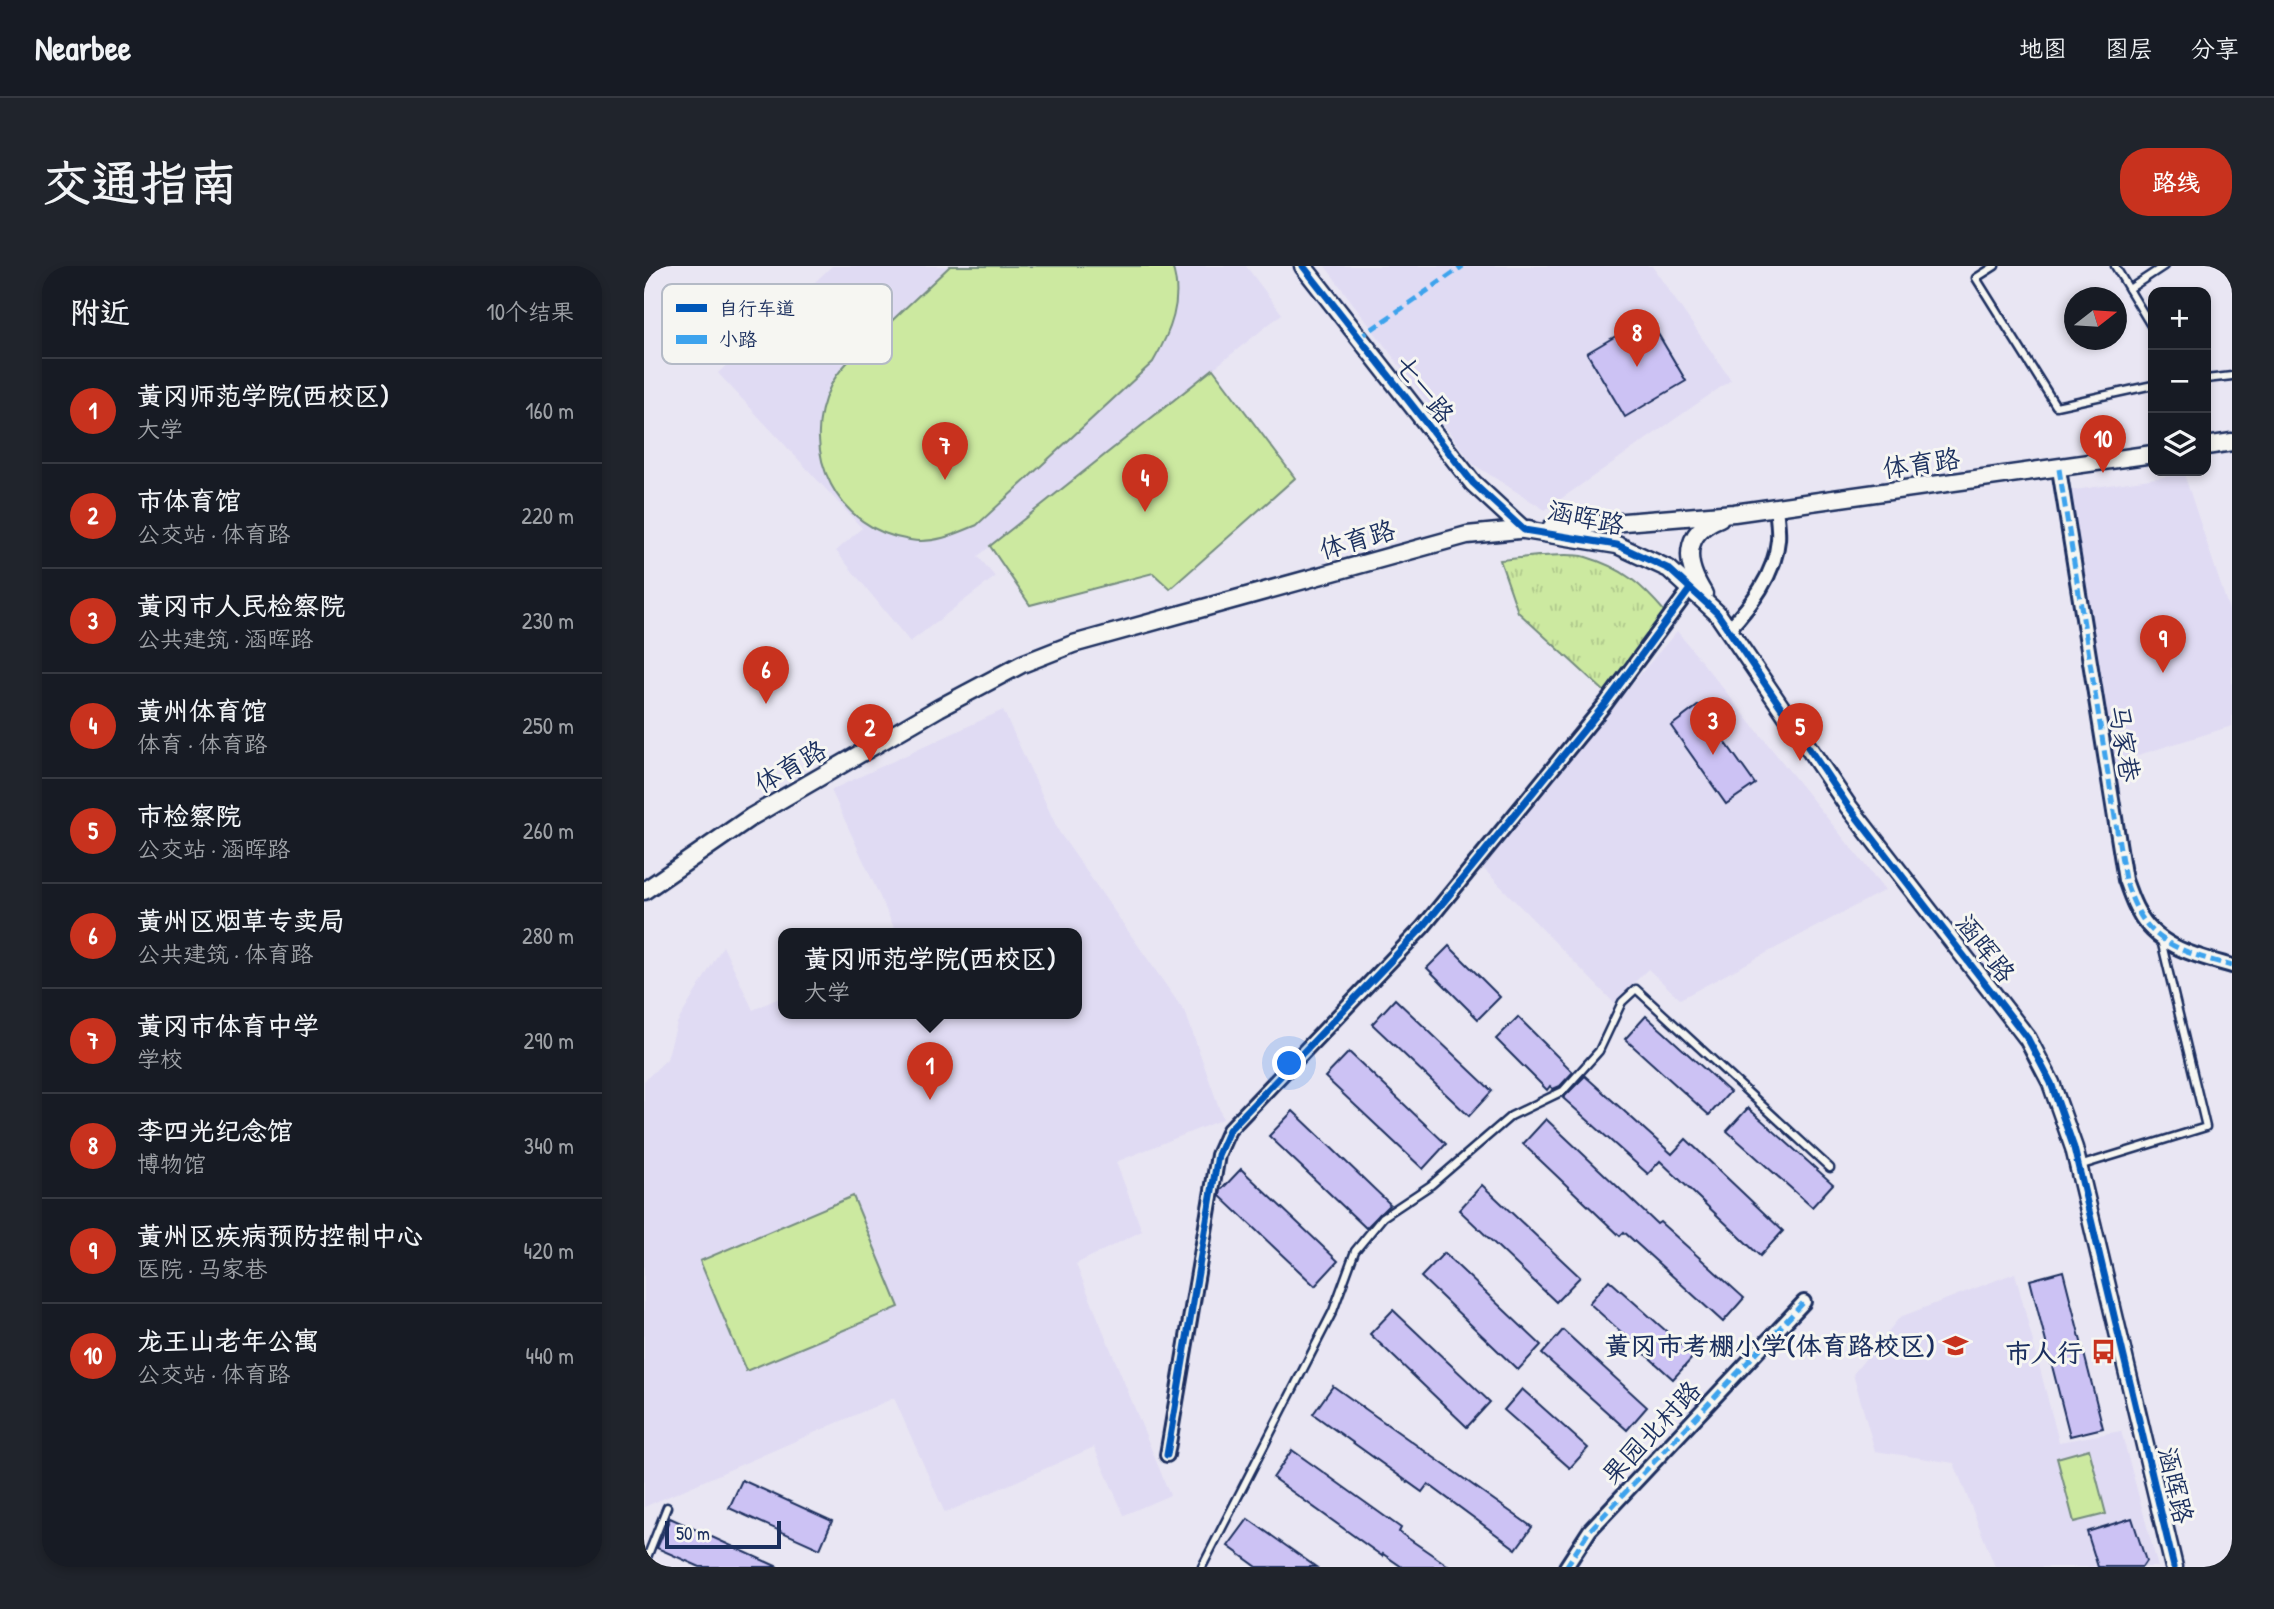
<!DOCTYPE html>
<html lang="zh">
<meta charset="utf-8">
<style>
:root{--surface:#171b24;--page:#20242c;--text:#f1f3f6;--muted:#9ea1a6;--line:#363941;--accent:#c8321e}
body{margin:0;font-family:"Patrick Hand","LXGW WenKai TC",sans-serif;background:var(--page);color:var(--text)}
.controls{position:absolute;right:21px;top:21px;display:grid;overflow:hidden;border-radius:14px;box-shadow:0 4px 10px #0003}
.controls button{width:63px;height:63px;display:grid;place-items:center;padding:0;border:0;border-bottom:2px solid var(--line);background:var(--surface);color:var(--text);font:35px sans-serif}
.compass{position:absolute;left:1420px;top:21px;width:63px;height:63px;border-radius:50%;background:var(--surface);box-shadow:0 4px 10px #0003;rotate:73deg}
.scale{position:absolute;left:21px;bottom:18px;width:116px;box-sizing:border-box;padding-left:7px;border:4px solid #1b2f5e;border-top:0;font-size:19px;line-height:24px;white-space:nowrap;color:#1b2f5e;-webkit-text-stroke:5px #f6f6f2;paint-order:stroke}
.you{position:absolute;left:646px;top:798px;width:24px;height:24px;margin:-18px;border:5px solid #fff;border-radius:50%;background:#1a73e8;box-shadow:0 0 0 10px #1a73e833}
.badge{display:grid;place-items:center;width:46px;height:46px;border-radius:50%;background:var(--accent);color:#fff;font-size:23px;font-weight:700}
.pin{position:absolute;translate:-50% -58px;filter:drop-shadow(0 2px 4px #0008)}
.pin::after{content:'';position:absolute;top:37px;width:24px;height:21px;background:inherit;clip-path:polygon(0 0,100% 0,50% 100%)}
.popup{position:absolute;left:134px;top:662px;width:304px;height:91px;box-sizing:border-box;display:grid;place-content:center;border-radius:14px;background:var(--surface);filter:drop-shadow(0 2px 5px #0005);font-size:23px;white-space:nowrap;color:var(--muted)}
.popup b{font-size:26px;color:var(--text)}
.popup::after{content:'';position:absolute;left:50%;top:100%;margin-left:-14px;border:14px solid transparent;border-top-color:var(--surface)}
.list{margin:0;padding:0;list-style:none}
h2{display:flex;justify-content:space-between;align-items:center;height:91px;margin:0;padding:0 28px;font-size:30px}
h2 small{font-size:23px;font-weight:400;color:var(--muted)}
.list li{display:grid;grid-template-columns:46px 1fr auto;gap:21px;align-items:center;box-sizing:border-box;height:105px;padding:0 28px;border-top:2px solid var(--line)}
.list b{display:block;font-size:26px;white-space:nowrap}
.list p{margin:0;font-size:23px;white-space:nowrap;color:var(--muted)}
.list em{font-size:23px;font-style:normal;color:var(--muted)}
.icon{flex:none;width:38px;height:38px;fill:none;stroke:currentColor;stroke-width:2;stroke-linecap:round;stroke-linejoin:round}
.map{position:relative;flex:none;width:1588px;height:1301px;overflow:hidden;border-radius:28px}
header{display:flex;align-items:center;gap:42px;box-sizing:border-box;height:98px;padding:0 35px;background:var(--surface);border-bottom:2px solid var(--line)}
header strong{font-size:33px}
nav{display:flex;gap:38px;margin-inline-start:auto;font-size:24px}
.intro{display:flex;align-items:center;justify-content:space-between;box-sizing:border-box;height:168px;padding:0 42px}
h1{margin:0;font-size:49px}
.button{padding:18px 32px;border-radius:28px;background:var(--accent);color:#fff;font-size:24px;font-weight:700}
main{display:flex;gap:42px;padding:0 42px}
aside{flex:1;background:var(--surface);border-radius:28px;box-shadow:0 4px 10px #0003}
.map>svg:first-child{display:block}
.built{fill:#e0dbf3}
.grass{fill:url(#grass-tufts);stroke:#748c7f;stroke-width:2}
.pitch{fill:#cce9a0;stroke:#748c7f;stroke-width:2}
.building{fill:#ccc2f4;stroke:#1b2f5e;stroke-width:2}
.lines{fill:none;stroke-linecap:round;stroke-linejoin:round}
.service-casing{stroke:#1b2f5e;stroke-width:11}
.minor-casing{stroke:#1b2f5e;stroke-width:18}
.tertiary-casing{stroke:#1b2f5e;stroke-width:21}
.service{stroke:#f6f6f2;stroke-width:6}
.minor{stroke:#f6f6f2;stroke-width:12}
.tertiary{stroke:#f6f6f2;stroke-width:16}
.quiet{stroke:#3da3ed;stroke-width:5;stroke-dasharray:10 5;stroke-linecap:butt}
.cycleway-casing{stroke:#f6f6f2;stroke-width:11}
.cycleway{stroke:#0057b8;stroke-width:7}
.labels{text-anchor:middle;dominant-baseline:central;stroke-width:6;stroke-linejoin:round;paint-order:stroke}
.street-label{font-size:26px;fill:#1b2f5e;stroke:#f6f6f2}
.poi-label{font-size:26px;font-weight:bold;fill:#1b2f5e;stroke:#f6f6f2;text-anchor:end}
.key{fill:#f6f6f2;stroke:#b4bac6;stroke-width:2}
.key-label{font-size:19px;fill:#1b2f5e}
</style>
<header>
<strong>Nearbee</strong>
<nav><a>地图</a><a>图层</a><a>分享</a></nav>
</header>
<div class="intro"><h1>交通指南</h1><a class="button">路线</a></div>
<main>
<aside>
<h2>附近<small>10个结果</small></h2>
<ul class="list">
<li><span class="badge">1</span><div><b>黄冈师范学院(西校区)</b><p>大学</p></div><em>160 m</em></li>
<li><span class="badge">2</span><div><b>市体育馆</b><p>公交站 · 体育路</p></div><em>220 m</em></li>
<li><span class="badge">3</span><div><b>黄冈市人民检察院</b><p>公共建筑 · 涵晖路</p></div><em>230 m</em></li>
<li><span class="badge">4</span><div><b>黄州体育馆</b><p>体育 · 体育路</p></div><em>250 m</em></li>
<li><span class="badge">5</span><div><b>市检察院</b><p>公交站 · 涵晖路</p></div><em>260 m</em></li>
<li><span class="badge">6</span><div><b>黄州区烟草专卖局</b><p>公共建筑 · 体育路</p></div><em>280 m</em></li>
<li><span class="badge">7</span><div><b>黄冈市体育中学</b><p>学校</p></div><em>290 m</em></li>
<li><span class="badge">8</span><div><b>李四光纪念馆</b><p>博物馆</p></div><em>340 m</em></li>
<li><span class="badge">9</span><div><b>黄州区疾病预防控制中心</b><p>医院 · 马家巷</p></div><em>420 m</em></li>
<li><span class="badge">10</span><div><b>龙王山老年公寓</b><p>公交站 · 体育路</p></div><em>440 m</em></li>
</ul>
</aside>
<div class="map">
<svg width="1588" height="1301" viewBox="0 0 1588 1301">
<defs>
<pattern id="grass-tufts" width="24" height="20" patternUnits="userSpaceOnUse" patternTransform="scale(1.75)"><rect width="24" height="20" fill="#cce9a0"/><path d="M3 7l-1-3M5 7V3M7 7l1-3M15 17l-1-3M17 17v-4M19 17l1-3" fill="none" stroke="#afc88c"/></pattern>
</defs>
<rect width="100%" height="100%" fill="#e9e6f3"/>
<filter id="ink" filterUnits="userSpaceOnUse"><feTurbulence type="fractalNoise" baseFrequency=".0143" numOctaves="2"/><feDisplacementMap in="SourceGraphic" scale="14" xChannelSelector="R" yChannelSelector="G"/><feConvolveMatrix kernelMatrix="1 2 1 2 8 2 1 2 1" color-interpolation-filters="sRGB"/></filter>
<g filter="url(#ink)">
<g class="built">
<path d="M 188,0 L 602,0 L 638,48 L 334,290 L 351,311 L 266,376 L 192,285 L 218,262 L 74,107 Z"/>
<path d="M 681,0 L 1008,0 L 1087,114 L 901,244 L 829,198 Z"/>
<path d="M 1540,208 L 1588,353 L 1588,460 L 1462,499 L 1424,225 Z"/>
<path d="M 1033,365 L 1241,624 L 1036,733 L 1004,703 L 970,737 L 835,598 Z"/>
<path d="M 359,444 L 415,566 L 542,748 L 579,853 L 472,896 L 498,965 L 432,998 L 526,1229 L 480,1249 L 450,1181 L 301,1247 L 250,1132 L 0,1241 L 0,815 L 23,793 L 33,757 L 79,680 L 109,744 L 139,730 L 139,748 L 433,748 L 433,668 L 253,668 L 187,524 Z"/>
<path d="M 1371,1007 L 1415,1176 L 1477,1165 L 1514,1301 L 1351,1301 L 1310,1197 L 1231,1185 L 1209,1108 L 1256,1051 Z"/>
</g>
<path class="grass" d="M 894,290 C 909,290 928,287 942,291 C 979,302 998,319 1021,346 L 961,426 L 874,346 L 856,294 Z"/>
<g class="pitch">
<path d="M 306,0 L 528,0 C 540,34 526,67 509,96 L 333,259 C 312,268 290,278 266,274 C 194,264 154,187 186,121 C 196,99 219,82 236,66 C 259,44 283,22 306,0 Z"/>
<path d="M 569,103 L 651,212 L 526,323 L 509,307 L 386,339 L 346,280 Z"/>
<path d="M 209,930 L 255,1041 L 102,1105 L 56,995 Z"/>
<path d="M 1445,1183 L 1462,1248 L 1430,1256 L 1413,1192 Z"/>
</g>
<g class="building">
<path d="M 1004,51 L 1042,115 L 981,151 L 943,87 Z"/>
<path d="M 1055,439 L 1111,518 L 1082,538 L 1027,460 Z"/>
<path d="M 805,680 L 856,731 L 834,753 L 783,702 Z"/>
<path d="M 751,733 L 848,825 L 825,850 L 728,758 Z"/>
<path d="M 1002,750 L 1086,826 L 1065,849 L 981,773 Z"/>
<path d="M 874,751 L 929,806 L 916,820 L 909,823 L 906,820 L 903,824 L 852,773 Z"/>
<path d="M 705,786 L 802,878 L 779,903 L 681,811 Z"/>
<path d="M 941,810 L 1028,888 L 1042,873 L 1139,965 L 1116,990 L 1016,895 L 1004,908 L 919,832 Z"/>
<path d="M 1104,842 L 1189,918 L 1168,941 L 1083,865 Z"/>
<path d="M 649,845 L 746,938 L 722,962 L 625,870 Z"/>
<path d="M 902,853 L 1013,958 L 1016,956 L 1100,1032 L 1079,1056 L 980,966 L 976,970 L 879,878 Z"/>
<path d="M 597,903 L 694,995 L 671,1020 L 576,930 L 577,924 Z"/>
<path d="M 838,919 L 936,1011 L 912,1036 L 815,944 Z"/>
<path d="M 800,987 L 897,1079 L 874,1104 L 777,1011 Z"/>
<path d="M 1419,1005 L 1459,1162 L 1426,1170 L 1386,1014 Z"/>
<path d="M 965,1014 L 1050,1090 L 1029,1113 L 945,1037 Z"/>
<path d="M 749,1044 L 846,1136 L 823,1161 L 726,1068 Z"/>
<path d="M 919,1064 L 1003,1141 L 983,1164 L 898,1088 Z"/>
<path d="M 689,1120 L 888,1261 L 872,1283 L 784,1218 L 778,1226 L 669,1148 Z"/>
<path d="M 878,1123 L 944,1182 L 926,1202 L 860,1144 Z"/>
<path d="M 648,1184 L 757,1262 L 755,1266 L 806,1301 L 758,1301 L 739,1288 L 738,1290 L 629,1212 Z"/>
<path d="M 98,1214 L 188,1255 L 176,1283 L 85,1242 Z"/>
<path d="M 26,1252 L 134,1301 L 56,1301 L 13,1282 Z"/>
<path d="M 1488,1252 L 1502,1295 L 1498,1301 L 1454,1301 L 1443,1266 Z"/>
<path d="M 604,1253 L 672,1301 L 613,1301 L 584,1280 Z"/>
</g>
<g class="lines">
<defs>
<g id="service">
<path d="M 1351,0 L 1332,12 L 1412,140 L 1509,119"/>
<path d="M 1471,0 L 1509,63"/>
<path d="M 1485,23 L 1520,0"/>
<path d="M 1562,113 L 1588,110"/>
<path d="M 1435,900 L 1562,861 L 1517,674"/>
<path d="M 0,1299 L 23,1241"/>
<path d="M 558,1301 L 689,1045 L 711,985 L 739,951 L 787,919 L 867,850 L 919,825 L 955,785 L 978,736 L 992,723 L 1186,902"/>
</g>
<g id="minor">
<path d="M 1415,203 L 1481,614 C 1485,624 1488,635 1494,645 C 1512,681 1553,690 1588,700"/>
<path d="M 1084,364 C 1107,339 1131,309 1134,274 C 1135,264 1133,252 1132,241"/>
<path d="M 523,1189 L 574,889 L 585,864 L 779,661 L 962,437 L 1046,323"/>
<path d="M 922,1301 L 946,1264 L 1160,1036"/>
</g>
<g id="tertiary">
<path d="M 659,0 L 829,217 L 880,264 L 973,279 L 1025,303 L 1073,347 L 1204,540 L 1384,773 L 1407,817 L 1430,882 L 1530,1301"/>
<path d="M 1562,180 L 1588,176"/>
<path d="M 907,262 L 1090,247 L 1509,188"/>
<path d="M 1060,328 C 1041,298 1037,267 1076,252"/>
<path d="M 0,625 L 107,551 L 295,442 L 378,398 L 429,378 L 823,269 L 885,263"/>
</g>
</defs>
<use href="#service" class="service-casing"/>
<use href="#minor" class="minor-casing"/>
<use href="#tertiary" class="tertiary-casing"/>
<use href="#service" class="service"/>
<use href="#minor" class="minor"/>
<use href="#tertiary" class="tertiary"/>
<g class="quiet">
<path d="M 715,72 L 819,0"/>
<path d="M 1415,203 L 1481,614 C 1485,624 1488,635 1494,645 C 1512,681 1553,690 1588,700"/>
<path d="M 922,1301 L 946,1264 L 1160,1036"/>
</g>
<defs>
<g id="cycleway">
<path d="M 659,0 L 829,217 L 880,264 L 973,279 L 1025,303 L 1073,347 L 1204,540 L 1384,773 L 1407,817 L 1430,882 L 1530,1301"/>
<path d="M 523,1189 L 574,889 L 585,864 L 779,661 L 962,437 L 1046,323"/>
</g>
</defs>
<use href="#cycleway" class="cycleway-casing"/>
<use href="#cycleway" class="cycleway"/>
</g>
</g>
<defs>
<symbol id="school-bare" viewBox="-9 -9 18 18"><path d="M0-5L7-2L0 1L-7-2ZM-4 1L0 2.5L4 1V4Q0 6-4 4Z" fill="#c8321e" stroke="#f6f6f2" stroke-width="2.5" paint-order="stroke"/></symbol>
<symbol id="bus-bare" viewBox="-9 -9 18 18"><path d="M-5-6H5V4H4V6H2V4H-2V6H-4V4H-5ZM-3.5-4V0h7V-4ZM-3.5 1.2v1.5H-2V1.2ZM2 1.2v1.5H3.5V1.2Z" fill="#c8321e" stroke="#f6f6f2" stroke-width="2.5" paint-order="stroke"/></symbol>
</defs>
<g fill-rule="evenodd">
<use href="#school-bare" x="1294" y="1062" width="35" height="35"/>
<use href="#bus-bare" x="1442" y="1068" width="35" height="35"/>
</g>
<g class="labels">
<g class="street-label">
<text transform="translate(781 123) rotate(52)">七一路</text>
<text transform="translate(1277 197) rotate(-8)">体育路</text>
<text transform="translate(942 251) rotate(12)">涵晖路</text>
<text transform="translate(713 273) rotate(-16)">体育路</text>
<text transform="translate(1481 477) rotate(81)">马家巷</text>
<text transform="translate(146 500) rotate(-30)">体育路</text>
<text transform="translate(1342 682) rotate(52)">涵晖路</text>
<text transform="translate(1007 1166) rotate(-47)">果园北村路</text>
<text transform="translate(1532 1219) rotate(77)">涵晖路</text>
</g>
<g class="poi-label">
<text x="1291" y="1079">黄冈市考棚小学(体育路校区)</text>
<text x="1439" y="1086">市人行</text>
</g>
</g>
<rect x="18" y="18" width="230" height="80" rx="10" class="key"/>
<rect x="32" y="38" width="31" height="8" fill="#0057b8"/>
<rect x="32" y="69" width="31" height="9" fill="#3da3ed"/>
<g class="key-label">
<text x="75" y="49">自行车道</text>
<text x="75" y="80">小路</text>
</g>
</svg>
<div class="controls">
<button>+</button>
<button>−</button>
<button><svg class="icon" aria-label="layers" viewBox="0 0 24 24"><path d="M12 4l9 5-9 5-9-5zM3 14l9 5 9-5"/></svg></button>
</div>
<svg class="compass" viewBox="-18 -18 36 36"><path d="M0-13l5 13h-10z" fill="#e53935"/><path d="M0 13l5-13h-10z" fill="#9ea1a6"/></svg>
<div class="scale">50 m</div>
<div class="you"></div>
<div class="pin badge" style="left:286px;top:834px">1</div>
<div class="popup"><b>黄冈师范学院(西校区)</b>大学</div>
<div class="pin badge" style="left:226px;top:496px">2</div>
<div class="pin badge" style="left:1069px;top:489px">3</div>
<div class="pin badge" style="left:501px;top:246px">4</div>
<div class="pin badge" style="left:1156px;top:495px">5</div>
<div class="pin badge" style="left:122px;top:438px">6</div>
<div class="pin badge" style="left:301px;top:214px">7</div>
<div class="pin badge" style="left:993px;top:101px">8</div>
<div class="pin badge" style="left:1519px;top:407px">9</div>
<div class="pin badge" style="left:1459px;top:207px">10</div>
</div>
</main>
